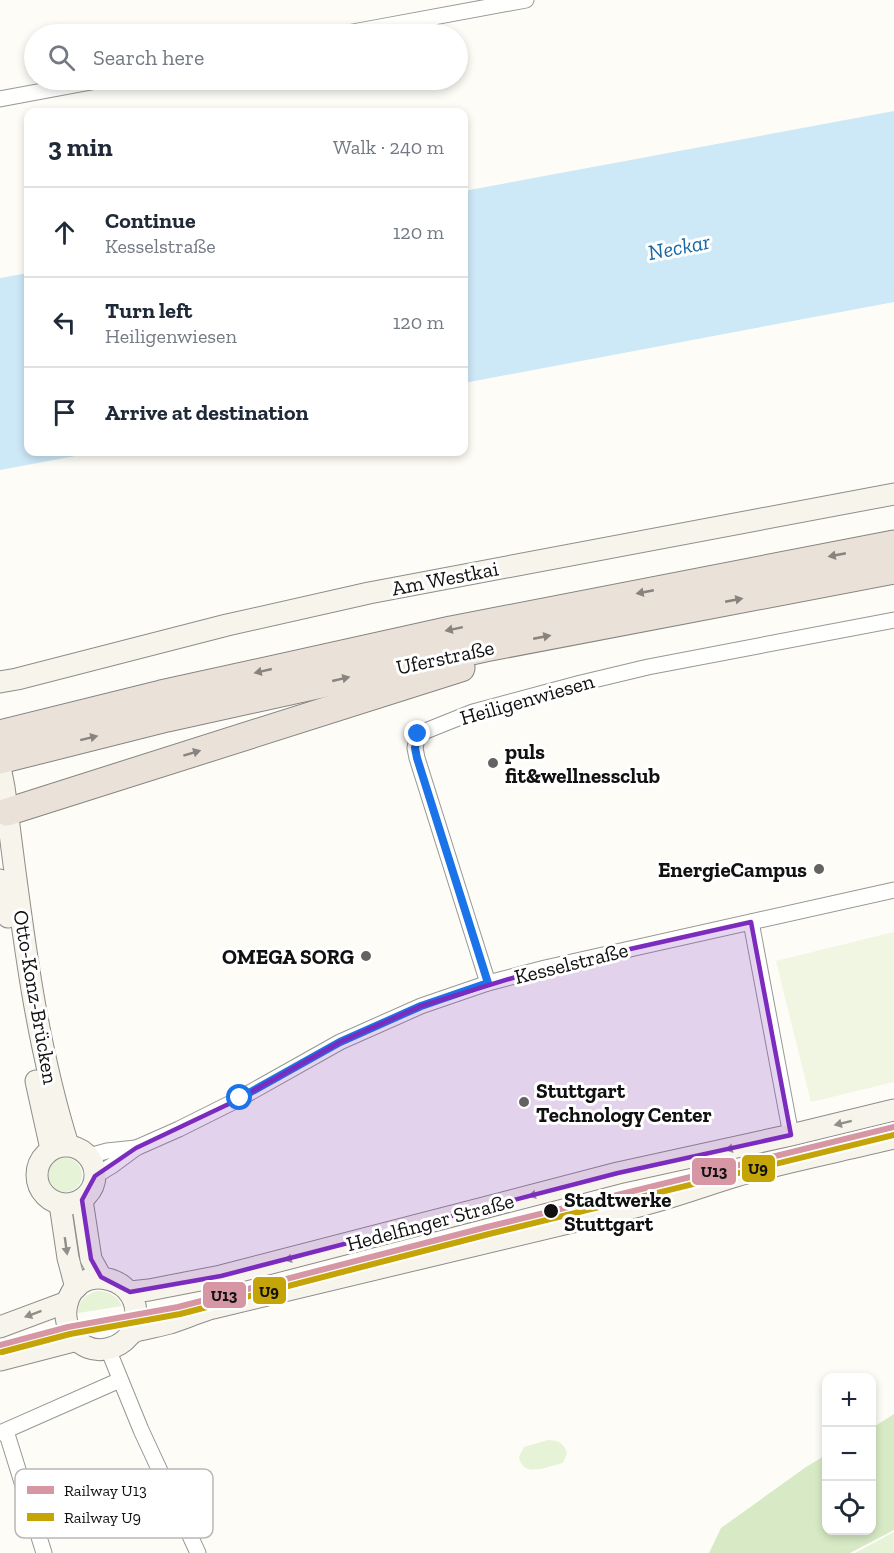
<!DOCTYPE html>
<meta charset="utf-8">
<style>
:root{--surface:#fff;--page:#f6f6f7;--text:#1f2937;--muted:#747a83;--line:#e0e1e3}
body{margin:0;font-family:"Zilla Slab",serif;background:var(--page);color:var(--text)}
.controls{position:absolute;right:18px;bottom:18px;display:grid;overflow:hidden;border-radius:12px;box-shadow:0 3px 9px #0003}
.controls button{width:54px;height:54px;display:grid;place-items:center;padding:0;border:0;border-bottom:2px solid var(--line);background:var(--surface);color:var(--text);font:30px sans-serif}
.stop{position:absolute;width:18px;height:18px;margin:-14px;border:4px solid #1a73e8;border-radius:50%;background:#fff}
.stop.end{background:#1a73e8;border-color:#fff;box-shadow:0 2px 6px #0008}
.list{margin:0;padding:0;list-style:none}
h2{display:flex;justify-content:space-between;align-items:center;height:78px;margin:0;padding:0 24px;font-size:26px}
h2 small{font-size:20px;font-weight:400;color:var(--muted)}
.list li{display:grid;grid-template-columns:39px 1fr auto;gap:18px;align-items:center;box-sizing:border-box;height:90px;padding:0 24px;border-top:2px solid var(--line)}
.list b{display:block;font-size:22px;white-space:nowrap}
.list p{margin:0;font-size:20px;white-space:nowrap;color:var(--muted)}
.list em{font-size:20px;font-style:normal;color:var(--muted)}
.icon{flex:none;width:33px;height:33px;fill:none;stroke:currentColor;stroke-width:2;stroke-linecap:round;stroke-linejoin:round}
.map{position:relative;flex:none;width:894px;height:1553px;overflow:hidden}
.search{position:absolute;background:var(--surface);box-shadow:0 3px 9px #0003;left:24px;top:24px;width:444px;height:66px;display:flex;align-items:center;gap:15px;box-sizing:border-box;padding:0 21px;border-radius:33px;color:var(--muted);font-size:22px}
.panel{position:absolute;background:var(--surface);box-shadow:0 3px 9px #0003;left:24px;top:108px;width:444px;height:348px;border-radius:12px}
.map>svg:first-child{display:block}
.green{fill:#e7f3d7}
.forest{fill:#d8eac5}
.pitch{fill:#f0f6e1}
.water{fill:#cde8f7}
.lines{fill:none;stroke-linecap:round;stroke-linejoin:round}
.street-casing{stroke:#979795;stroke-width:17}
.secondary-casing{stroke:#8e8d8b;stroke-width:23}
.highway-casing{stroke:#858482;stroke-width:29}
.street{stroke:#fffffe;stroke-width:15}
.secondary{stroke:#f6f4eb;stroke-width:21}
.highway{stroke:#eae1d8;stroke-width:27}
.rail-1-casing{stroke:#fff;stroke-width:10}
.rail-2-casing{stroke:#fff;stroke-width:10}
.rail-1{stroke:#d796a4;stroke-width:6}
.rail-2{stroke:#c4a406;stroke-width:6}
.oneway{fill:#88837e}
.oneway2{fill:#8f8e89}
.route{stroke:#1a73e8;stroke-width:8}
.marked{fill:#7b2cbf;fill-opacity:0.2;stroke:#7b2cbf;stroke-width:4.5;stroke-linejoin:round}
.poi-dot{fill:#646362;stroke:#fff;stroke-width:2}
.stop-dot{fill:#111;stroke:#fff;stroke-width:2}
.labels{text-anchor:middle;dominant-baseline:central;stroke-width:6;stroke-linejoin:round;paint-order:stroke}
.street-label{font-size:21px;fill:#111;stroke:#fff}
.poi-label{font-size:21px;font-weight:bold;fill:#111;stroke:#fff;text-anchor:start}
.stop-label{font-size:21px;font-weight:bold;fill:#111;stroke:#fff;text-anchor:start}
.water-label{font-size:22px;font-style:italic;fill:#1768a6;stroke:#fff}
.key{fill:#fff;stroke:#b8b8b8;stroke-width:1.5}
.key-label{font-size:16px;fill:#111}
.line-badge{stroke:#fff;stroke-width:2}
.pale-badge-label{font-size:16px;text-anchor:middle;font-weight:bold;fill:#111}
</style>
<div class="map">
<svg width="894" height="1553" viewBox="0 0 894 1553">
<rect width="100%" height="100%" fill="#fdfcf7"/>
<g class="green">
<circle cx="65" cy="1175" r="17"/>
<path d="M 96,1291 C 108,1291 117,1295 122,1306 L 78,1313 C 77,1301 86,1295 96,1291 Z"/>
<path d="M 548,1440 C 558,1440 564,1443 567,1453 L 563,1463 C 548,1466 523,1479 519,1457 L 524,1447 Z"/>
<path d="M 894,1532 L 894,1553 L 855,1553 Z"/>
</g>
<path class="forest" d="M 894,1414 L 894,1530 L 850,1553 L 709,1553 L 721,1528 L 806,1467 L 826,1455 L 826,1530 L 872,1530 L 872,1428 Z"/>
<path class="pitch" d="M 894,932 L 894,1082 L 811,1102 L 776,961 Z"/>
<g class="water">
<path d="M 894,111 L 894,302 L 464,383 L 464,191 Z"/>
<path d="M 28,273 L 28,452 L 97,452 L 0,470 L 0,278 Z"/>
</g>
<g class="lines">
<defs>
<g id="street">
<path d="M 342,34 L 526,0"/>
<path d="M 0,99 L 102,80"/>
<path d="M 751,922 L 791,1135"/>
<path d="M 488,983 L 417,758 L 415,748 L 418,734 L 473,712 L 581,683 L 648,667 L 894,620"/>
<path d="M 89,1156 L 107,1151 L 136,1148"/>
<path d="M 95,1176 L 113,1165 L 136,1148 L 179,1129 L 235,1101 L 340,1042 L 421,1006 L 488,983 L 545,968 L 894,890"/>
<path d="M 108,1349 L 141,1430 L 198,1553"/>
<path d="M 6,1431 L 44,1553"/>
<path d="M 0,1433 L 120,1380"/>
</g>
<g id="secondary">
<path d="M 0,682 L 17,679 L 227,625 L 369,593 L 894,494"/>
<path d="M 0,767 L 4,787 C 20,907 32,1030 68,1145"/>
<path d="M 0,880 L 8,917"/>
<path d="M 36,1081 L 51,1149"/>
<circle cx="66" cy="1175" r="29"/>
<path d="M 82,1200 L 91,1259 L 101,1277"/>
<path d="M 60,1204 L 68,1258 L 76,1288"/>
<path d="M 130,1292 L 149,1290 L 221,1276 L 618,1173 L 791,1135 L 894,1110"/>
<path d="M 0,1327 L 67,1302"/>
<path d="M 132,1332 C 134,1326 136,1319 136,1313 C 135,1273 76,1264 67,1304 C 61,1328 80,1354 106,1349 C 112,1348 119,1345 124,1341 C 129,1337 130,1333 136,1331 C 147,1328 159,1326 170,1323 C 185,1318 199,1312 213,1308 C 355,1273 497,1241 639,1206 C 671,1198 703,1186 736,1176 C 788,1161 841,1151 894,1138"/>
<path d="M 0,1360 L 77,1340"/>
</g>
<g id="highway">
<path d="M 0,734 L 161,694 L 451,630 L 894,544"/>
<path d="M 0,760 L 167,718 L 485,648 L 894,570"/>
<path d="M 7,812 L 461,668"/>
</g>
</defs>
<use href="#street" class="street-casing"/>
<use href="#secondary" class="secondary-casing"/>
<use href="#highway" class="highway-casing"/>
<use href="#street" class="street"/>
<use href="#secondary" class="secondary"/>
<use href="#highway" class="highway"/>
<defs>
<path id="rail-1" d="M 0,1345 L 68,1327 L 178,1307 L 487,1227 L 894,1127"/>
<path id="rail-2" d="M 2,1352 L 70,1334 L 180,1314 L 489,1234 L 894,1135"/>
</defs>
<use href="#rail-1" class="rail-1-casing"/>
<use href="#rail-2" class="rail-2-casing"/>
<use href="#rail-1" class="rail-1"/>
<use href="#rail-2" class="rail-2"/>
</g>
<defs><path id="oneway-solid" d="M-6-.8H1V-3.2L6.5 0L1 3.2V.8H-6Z" transform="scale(1.5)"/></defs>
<g class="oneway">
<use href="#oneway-solid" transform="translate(837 555) rotate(169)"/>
<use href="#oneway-solid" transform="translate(645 592) rotate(169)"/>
<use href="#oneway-solid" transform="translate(734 600) rotate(-11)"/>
<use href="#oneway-solid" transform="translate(454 629) rotate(168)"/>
<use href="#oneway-solid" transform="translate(542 637) rotate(-11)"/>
<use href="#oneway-solid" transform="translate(263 671) rotate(167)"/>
<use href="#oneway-solid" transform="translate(341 679) rotate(-13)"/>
<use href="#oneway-solid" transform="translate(89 738) rotate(-14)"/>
<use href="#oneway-solid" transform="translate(192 753) rotate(-17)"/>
</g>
<g class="oneway2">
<use href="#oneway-solid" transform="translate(843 1123) rotate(166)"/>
<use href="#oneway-solid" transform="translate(734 1148) rotate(168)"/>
<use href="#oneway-solid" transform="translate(537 1194) rotate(166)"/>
<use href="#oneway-solid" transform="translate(66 1246) rotate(82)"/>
<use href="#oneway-solid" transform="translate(293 1258) rotate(166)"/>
<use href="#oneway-solid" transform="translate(33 1314) rotate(160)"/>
</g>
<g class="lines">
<path class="route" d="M 240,1098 L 340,1042 L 421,1006 L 488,983 L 417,758 L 415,748 L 418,734"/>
</g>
<path class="marked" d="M 751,922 L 791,1135 L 618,1173 L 221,1276 L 130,1292 L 101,1277 L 91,1259 L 82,1200 L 95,1176 L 136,1148 L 235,1101 L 340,1042 L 421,1006 L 545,968 Z"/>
<g class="poi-dot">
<circle cx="493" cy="763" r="6"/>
<circle cx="819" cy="869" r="6"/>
<circle cx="366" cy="956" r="6"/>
<circle cx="524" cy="1102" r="6"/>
</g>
<circle class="stop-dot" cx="551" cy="1211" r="8"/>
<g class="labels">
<g class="street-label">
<text transform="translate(445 578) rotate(-11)">Am Westkai</text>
<text transform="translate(445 657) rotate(-12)">Uferstraße</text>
<text transform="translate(527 699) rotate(-16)">Heiligenwiesen</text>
<text transform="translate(571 963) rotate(-14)">Kesselstraße</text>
<text transform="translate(36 997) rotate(80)">Otto-Konz-Brücken</text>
<text transform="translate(430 1222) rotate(-15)">Hedelfinger Straße</text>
</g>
<g class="poi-label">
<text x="505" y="751">puls<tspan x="505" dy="24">fit&amp;wellnessclub</tspan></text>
<text x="807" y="869" text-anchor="end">EnergieCampus</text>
<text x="354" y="956" text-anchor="end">OMEGA SORG</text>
<text x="536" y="1090">Stuttgart<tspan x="536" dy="24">Technology Center</tspan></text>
</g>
<g class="stop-label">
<text x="564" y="1199">Stadtwerke<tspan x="564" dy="24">Stuttgart</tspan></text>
</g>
<g class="water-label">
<text transform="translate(679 247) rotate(-11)">Neckar</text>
</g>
</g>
<rect x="15" y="1469" width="198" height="69" rx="9" class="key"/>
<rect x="27" y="1486" width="27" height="8" fill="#d796a4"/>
<rect x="27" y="1513" width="27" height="8" fill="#c4a406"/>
<g class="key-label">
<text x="64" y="1496">Railway U13</text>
<text x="64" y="1523">Railway U9</text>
</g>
<g class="line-badge">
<rect x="741" y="1154" width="35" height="29" rx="6" fill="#c4a406"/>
<rect x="691" y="1157" width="46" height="29" rx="6" fill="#d796a4"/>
<rect x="252" y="1276" width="35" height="29" rx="6" fill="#c4a406"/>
<rect x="202" y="1281" width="45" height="28" rx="6" fill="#d796a4"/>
</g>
<g class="pale-badge-label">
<text x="758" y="1174">U9</text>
<text x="714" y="1177">U13</text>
<text x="269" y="1297">U9</text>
<text x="224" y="1301">U13</text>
</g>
</svg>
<div class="controls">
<button>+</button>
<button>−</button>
<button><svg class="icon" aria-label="locate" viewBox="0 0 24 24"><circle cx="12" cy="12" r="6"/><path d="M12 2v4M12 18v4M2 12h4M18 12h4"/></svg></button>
</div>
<div class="stop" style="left:240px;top:1098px"></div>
<div class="stop end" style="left:418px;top:734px"></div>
<div class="search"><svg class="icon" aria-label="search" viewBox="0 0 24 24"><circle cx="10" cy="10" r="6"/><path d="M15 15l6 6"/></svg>Search here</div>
<section class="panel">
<h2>3 min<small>Walk · 240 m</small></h2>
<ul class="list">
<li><svg class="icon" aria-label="ahead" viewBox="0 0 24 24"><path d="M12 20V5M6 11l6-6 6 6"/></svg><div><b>Continue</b><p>Kesselstraße</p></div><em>120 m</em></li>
<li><svg class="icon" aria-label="left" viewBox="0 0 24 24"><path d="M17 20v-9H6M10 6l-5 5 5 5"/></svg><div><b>Turn left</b><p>Heiligenwiesen</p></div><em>120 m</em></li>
<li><svg class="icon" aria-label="arrive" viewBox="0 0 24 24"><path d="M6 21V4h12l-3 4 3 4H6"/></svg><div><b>Arrive at destination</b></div></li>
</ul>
</section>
</div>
